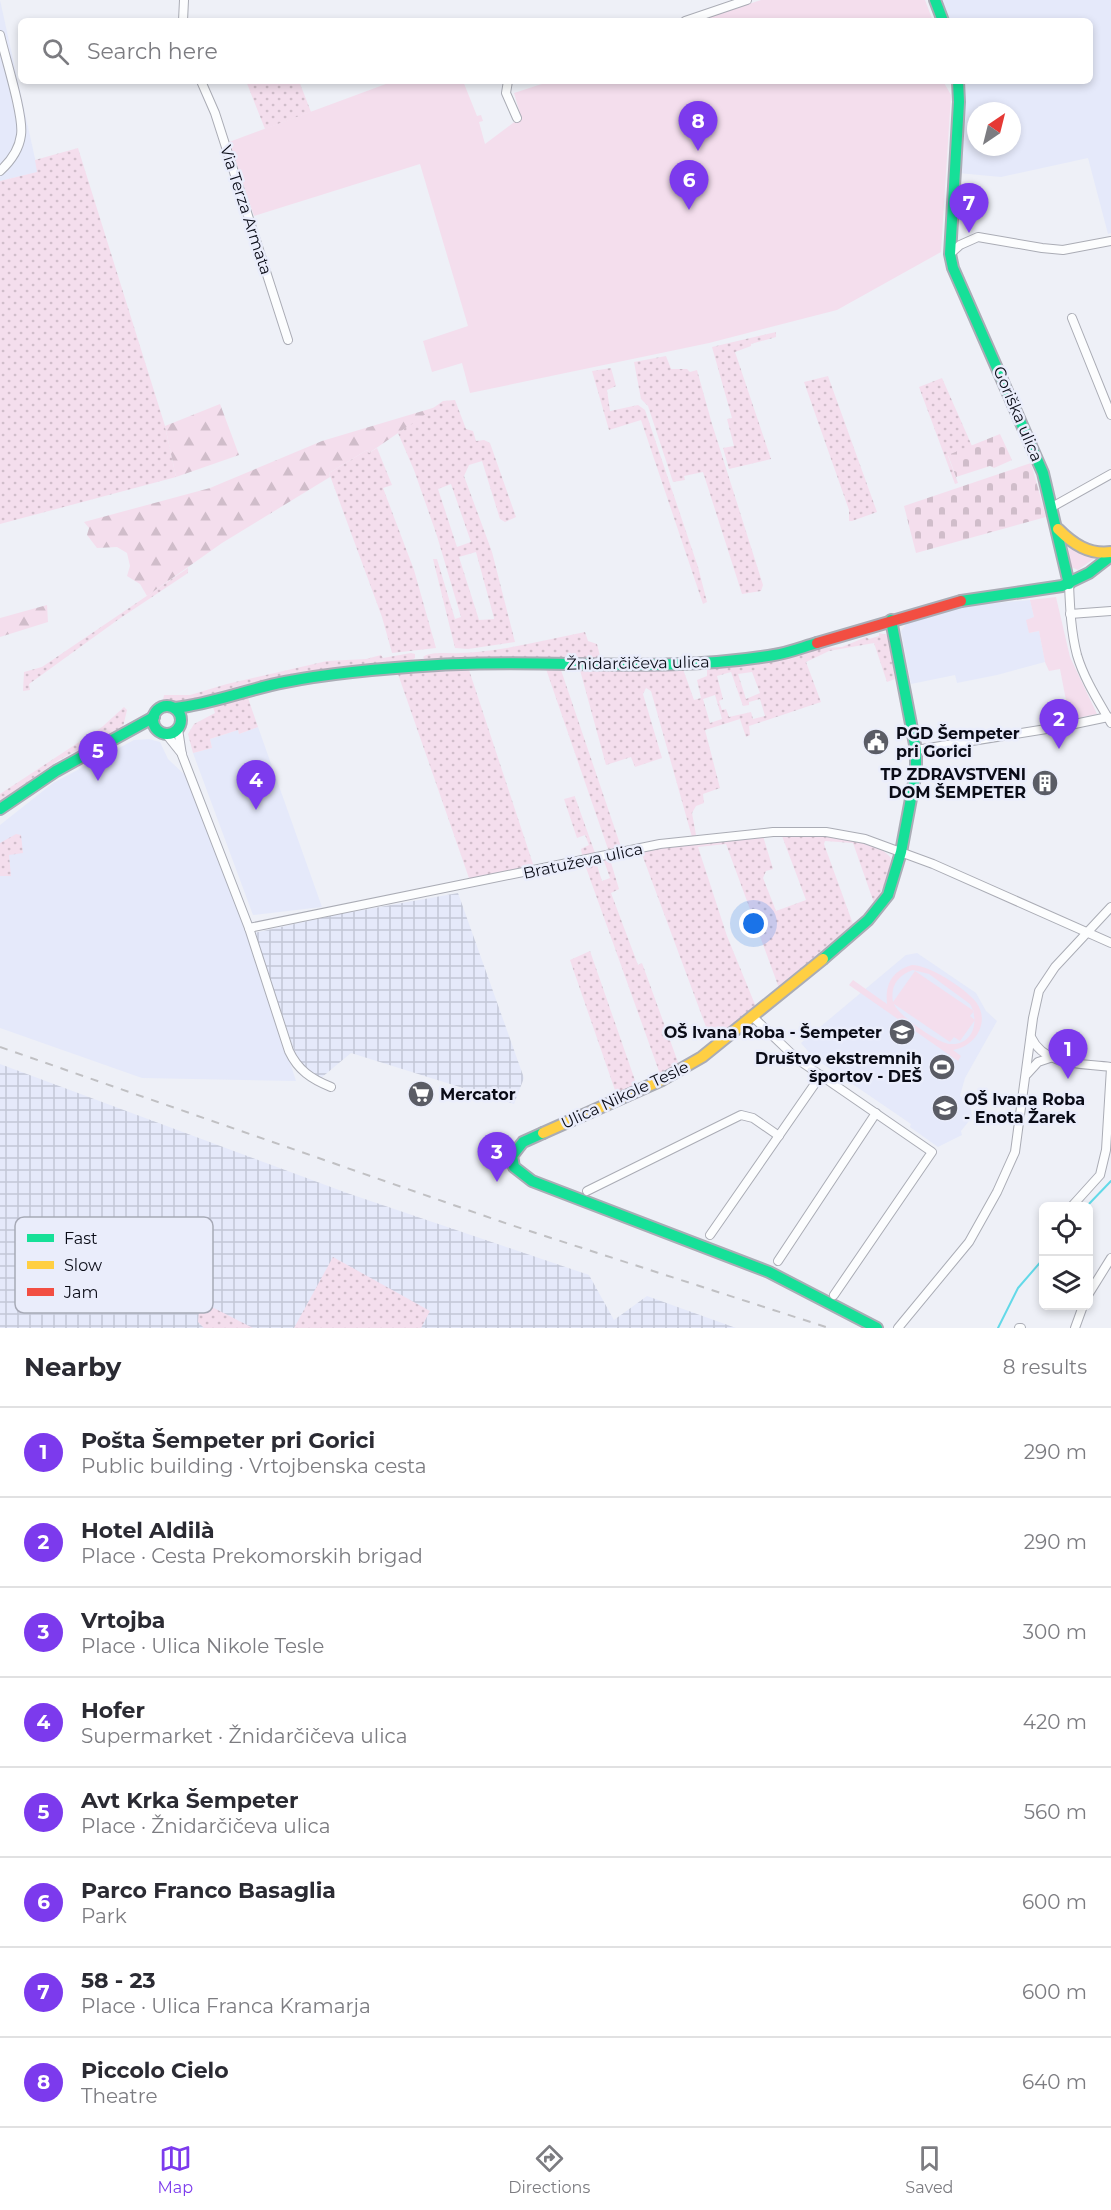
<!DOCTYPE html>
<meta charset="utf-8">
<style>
:root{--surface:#fff;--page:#f7f7f7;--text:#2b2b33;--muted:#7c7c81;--line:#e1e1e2;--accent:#7c3aed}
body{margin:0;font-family:Montserrat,sans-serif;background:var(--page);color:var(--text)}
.controls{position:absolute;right:18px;bottom:18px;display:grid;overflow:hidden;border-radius:9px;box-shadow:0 3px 9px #0003}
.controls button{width:54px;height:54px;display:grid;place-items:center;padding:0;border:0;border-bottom:2px solid var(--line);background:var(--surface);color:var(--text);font:30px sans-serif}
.compass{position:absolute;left:967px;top:102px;width:54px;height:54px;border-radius:50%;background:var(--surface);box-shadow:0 3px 9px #0003;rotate:35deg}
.you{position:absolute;left:754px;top:924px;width:21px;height:21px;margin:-15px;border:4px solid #fff;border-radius:50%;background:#1a73e8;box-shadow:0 0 0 9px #1a73e833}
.badge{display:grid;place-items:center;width:39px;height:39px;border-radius:50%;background:var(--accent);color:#fff;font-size:20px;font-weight:700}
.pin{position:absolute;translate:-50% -50px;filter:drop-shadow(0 2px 3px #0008)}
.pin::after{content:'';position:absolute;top:32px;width:21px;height:18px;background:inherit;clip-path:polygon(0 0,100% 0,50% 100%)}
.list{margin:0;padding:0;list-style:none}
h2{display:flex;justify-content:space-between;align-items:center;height:78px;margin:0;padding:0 24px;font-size:26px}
h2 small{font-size:20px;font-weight:400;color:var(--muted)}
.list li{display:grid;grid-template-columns:39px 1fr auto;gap:18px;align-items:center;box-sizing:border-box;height:90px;padding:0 24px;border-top:2px solid var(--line)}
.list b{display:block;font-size:22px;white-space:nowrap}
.list p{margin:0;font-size:20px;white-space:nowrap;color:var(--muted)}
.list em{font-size:20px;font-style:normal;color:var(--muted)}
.icon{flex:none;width:33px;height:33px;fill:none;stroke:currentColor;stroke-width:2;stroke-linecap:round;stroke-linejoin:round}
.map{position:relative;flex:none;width:1111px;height:1328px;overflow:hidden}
.search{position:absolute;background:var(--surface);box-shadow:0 3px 9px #0003;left:18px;right:18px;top:18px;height:66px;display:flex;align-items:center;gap:15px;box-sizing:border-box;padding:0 21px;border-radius:9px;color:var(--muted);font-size:22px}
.sheet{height:798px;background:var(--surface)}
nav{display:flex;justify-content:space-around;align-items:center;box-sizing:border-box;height:84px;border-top:2px solid var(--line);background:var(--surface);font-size:16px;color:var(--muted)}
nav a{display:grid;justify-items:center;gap:3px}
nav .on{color:var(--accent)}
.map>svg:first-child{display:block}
.built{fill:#e5e9fa;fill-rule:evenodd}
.industrial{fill:url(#industrial-grid)}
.grass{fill:url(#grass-dots);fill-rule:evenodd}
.forest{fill:url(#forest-firs)}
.cemetery{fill:url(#cemetery-stones)}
.green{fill:#f4deed;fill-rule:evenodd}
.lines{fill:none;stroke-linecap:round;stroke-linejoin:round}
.stream{stroke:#63d9e8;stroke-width:2}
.street-casing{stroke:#aaacb5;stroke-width:10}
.fast-casing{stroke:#aaacb5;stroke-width:14}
.slow-casing{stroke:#aaacb5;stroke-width:14}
.jam-casing{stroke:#aaacb5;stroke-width:14}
.street{stroke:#fcfdfe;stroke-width:8}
.fast{stroke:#16e098;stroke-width:10}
.slow{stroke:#ffcf43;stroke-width:10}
.jam{stroke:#f24e42;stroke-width:10}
.rail{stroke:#c0c0c3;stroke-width:2;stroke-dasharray:8 8;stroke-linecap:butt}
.labels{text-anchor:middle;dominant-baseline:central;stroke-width:5;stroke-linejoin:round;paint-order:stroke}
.street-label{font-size:16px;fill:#0a0c17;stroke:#eaedfb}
.poi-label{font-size:16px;font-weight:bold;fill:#0a0c17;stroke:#eaedfb;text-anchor:start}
.key{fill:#eaedfb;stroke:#a7aab7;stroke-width:1.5}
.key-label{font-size:16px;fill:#0a0c17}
</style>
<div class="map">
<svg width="1111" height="1328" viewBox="0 0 1111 1328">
<defs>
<pattern id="industrial-grid" width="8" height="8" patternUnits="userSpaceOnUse" patternTransform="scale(1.5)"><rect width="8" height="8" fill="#e5e9fa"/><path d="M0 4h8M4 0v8" fill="none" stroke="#c3c7d6"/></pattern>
<pattern id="grass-dots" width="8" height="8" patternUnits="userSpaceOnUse" patternTransform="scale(1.5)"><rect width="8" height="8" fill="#f4deed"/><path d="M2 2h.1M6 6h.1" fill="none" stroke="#d0bdca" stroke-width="1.8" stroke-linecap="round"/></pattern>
<pattern id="forest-firs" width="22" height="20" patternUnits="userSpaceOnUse" patternTransform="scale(1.5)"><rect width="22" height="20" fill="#f4deed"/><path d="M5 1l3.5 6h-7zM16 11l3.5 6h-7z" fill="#d0bdca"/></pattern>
<pattern id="cemetery-stones" width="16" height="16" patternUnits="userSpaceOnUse" patternTransform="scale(1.5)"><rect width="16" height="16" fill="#f4deed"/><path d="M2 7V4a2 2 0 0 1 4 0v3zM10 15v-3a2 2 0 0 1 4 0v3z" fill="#d0bdca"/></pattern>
</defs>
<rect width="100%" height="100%" fill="#eef0f7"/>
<g class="built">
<path d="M 0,0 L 38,172 L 0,181 Z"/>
<path d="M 940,0 L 1111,0 L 1111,233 L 1108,234 L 1088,158 L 1001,177 L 958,173 L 961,81 L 1090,81 L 1090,21 L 947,21 ZM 976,111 L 1012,111 L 1012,147 L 976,147 Z"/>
<path d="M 1030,600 L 1034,617 L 1029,633 L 1039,631 L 1045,662 L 997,675 L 957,683 L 955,675 L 911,684 L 901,631 L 907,623 L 970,605 Z"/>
<path d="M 258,727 L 322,907 L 253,915 L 193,753 L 212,748 L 210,739 L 238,730 L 239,734 Z"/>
<path d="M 149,739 L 160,742 L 168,759 L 187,777 L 243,917 L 296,1081 L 142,1078 L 0,1028 L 0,825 L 53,783 L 134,740 Z"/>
<path d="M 917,953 L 976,993 L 986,1011 L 997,1021 L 965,1078 L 960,1096 L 970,1104 L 972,1117 L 961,1131 L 962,1135 L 938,1147 L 910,1127 L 911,1124 L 813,1057 L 801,1043 L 906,955 Z"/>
</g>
<g class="industrial">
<path d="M 458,893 L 524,1078 L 514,1104 L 351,1053 L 321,1078 L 299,1064 L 254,933 L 335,915 Z"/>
<path d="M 0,1064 L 347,1193 L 589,1275 L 614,1320 L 647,1296 L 736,1328 L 0,1328 Z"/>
</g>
<g class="grass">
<path d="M 246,81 L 299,81 L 311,112 L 265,129 Z"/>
<path d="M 78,148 L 165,426 L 176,477 L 0,524 L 0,181 L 37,172 L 35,160 Z"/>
<path d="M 776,332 L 776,337 L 751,344 L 751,346 L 735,352 L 771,459 L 729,469 L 723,448 L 734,446 L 727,419 L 732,418 L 712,347 Z"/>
<path d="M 666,356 L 671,369 L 687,369 L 690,372 L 697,370 L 712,424 L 763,585 L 761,591 L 742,594 L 703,472 L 684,476 L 685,480 L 673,482 L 648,406 L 641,399 L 634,362 Z"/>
<path d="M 611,368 L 616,386 L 607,390 L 610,411 L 638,405 L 645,410 L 698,567 L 707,602 L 703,604 L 641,420 L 609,430 L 592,371 Z"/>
<path d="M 828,376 L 877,512 L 852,521 L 849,521 L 849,510 L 804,382 Z"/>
<path d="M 942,378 L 972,446 L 948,456 L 958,483 L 955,484 L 919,387 Z"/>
<path d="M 455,400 L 466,429 L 473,431 L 476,441 L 484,440 L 490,443 L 516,517 L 505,522 L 500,519 L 482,461 L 469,465 L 464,476 L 492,552 L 515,642 L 468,649 L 455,648 L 433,559 L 437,559 L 455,619 L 461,617 L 437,536 L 414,470 L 398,433 L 443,401 ZM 451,484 L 471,542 L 457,547 L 438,489 ZM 476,552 L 494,618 L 494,619 L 479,620 L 459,557 Z"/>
<path d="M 377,448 L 392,485 L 383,488 L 414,570 L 436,648 L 392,653 L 382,617 L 329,473 L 367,450 L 369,453 Z"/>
<path d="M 188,568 L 188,573 L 119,619 L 29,684 L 30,690 L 23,691 L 24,672 L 42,667 Z"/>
<path d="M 585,632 L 588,641 L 597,644 L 601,660 L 426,661 L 423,657 C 432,651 448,654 459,653 C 501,652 544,640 585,632 Z"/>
<path d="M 879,633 L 888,635 L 895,679 L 887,682 L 874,643 L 829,651 L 806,662 L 821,702 L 749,726 L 750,735 L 746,737 L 740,719 L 705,730 L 720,788 L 703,794 L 704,803 L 696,806 L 692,813 L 696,835 L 692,837 L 651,691 L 646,688 L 643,694 L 662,758 L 635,767 L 631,757 L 606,765 L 580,670 L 683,669 L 694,700 L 701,698 L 697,680 L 707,676 L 707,669 L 765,663 L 822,648 L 842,647 L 866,637 L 869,639 L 879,636 ZM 731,672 L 743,706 L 749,705 L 749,702 L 760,699 L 765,716 L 753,719 L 751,712 L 729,717 L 726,709 L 722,710 L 719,701 L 723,699 L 717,676 ZM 752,672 L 760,693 L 746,699 L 738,674 ZM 715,695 L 722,719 L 710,723 L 703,699 Z"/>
<path d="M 411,653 L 415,654 L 415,658 L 408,662 L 343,666 L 239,686 L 181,703 L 163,700 L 164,695 L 190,695 L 227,684 L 327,661 L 366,659 L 381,655 L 383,658 Z"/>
<path d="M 546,669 L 561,670 L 621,847 L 608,849 Z"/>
<path d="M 469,670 L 534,867 L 470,881 L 398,674 Z"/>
<path d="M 248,698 L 258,727 L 239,734 L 238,730 L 210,739 L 212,748 L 193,753 L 188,734 L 194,724 L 215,713 L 213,707 Z"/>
<path d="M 124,707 L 127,710 L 123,727 L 59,760 L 0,801 L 0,794 L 102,727 Z"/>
<path d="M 575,796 L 575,797 L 595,853 L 582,855 L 581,849 L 589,845 L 585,835 L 577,838 L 564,799 Z"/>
<path d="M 16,834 L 21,835 L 23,853 L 9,855 L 11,876 L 0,876 L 0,843 Z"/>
<path d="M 796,835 C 818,836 877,838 891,858 L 886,885 L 874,903 L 853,843 L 825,841 L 824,844 L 853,924 L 779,988 L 726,844 L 698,847 L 727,936 L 756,1007 L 712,1043 L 640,849 L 763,836 L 773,869 L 766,871 L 763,878 L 776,911 L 806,900 L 782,836 Z"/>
<path d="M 609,856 L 619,889 L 611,893 L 638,965 L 642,963 L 679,1065 L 660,1074 L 584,862 L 595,859 L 602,881 L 610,878 L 603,858 Z"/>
<path d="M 590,951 L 637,1086 L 617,1096 L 570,960 Z"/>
<path d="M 333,1257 L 430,1311 L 421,1328 L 294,1328 Z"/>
<path d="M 204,1303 L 253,1328 L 204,1328 L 198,1322 L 199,1311 Z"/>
</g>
<g class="forest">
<path d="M 220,404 L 239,455 L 176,477 L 165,426 Z"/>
<path d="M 436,407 L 369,453 L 367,450 L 329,473 L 330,477 L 222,543 L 147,596 L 140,584 L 127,576 L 130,566 L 127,553 L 117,547 L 97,548 L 87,535 L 89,528 L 84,522 L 210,488 L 322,441 Z"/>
<path d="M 47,605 L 48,622 L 0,637 L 0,618 Z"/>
</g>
<g class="cemetery">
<path d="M 1000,434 L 1012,460 L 994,468 L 990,466 L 956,477 L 948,455 Z"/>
<path d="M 1031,463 L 1046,517 L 916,553 L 904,506 Z"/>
</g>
<g class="green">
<path d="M 761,0 L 925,0 L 933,21 L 696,21 Z"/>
<path d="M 394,81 L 463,81 L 477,116 L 481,115 L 483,121 L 479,122 L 485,144 L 521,117 L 514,93 L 551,81 L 943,81 L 951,95 L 941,252 L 837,310 L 709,343 L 470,393 L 462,363 L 432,372 L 423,341 L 468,326 L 420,164 L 254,216 L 229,142 Z"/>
<path d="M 1067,543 L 1099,555 L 1078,570 L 1071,567 Z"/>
<path d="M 1056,597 L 1070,657 L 1097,714 L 1072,719 L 1069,716 L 1060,669 L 1049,671 L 1045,662 L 1039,631 L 1029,633 L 1026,620 L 1034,617 L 1030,600 Z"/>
<path d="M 912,965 C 929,965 965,988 976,1002 C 991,1022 975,1047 953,1050 L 961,1056 L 958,1061 L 849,985 L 853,980 L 887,1004 C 885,984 892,971 912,965 ZM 913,970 L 929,974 L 970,1004 C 980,1021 973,1046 950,1044 C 937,1043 898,1015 894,1004 L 950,1042 L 954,1037 L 960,1041 L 975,1020 L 970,1016 L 974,1011 L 915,971 L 893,1002 C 890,986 898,975 913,970 Z"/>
</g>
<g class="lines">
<g class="stream">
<path d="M 1087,1206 L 1111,1181"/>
<path d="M 998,1328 L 1018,1288 L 1044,1258"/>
</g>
<defs>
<g id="street">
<path d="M 183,21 L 184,0"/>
<path d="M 685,21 L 747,0"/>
<path d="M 0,35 C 5,57 24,116 21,135 C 19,150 11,161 0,171"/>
<path d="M 201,81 L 215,113 L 288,340"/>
<path d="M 508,81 L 506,93 L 517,118"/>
<path d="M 950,254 L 960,245 L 978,237 L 1042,248 L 1063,250 L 1111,241"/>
<path d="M 1072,318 L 1111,415"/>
<path d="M 1052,507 L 1111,474"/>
<path d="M 1069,584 C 1070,608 1071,632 1077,655 C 1084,679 1099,702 1111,723"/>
<path d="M 1070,614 L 1111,611"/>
<path d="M 178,729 L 182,755 L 249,928 L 289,1051 C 298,1070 311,1079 331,1087"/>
<path d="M 166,734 L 182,754"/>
<path d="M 916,750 L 1065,726 L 1108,717"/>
<path d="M 249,928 L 660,844 L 773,832 L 826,832 L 865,839 L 933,864 L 1111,943"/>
<path d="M 752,1016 L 797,1059 L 932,1152 L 834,1295"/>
<path d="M 1031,1037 C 1045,1067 1082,1063 1111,1067"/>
<path d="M 1027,1074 L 1038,1062 L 1050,1058"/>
<path d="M 587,1191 L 741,1115 L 753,1118 L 779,1136"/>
<path d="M 1072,1206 L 1100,1175 L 1106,1150 L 1111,1068"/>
<path d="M 710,1235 L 821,1075"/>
<path d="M 778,1261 L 876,1113"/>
<path d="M 1088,1295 L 1111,1258"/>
<path d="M 898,1328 L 969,1242 L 997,1192 L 1015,1152 L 1033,1018 L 1039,991 L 1055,967 L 1111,907"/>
<path d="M 1019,1328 L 1021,1328"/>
<path d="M 1075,1328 L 1083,1306"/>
</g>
<g id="fast">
<path d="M 935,0 L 943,21"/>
<path d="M 958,81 L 959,102 L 950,254 L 953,268 L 1043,473 L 1069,584"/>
<path d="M 961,601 L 1062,586 L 1089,573 L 1111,556"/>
<circle cx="167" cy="720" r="14"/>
<path d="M 175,708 C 212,704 248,689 285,682 C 335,672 387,668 438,665 C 550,658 663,674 774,655 C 788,653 803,647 817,643"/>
<path d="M 0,809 L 56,771 L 154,717"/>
<path d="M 823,959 L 868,920 L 888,895 L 901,852 L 916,772 L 916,750 L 891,620"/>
<path d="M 543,1133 L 523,1142 L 512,1156 L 514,1167 L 532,1181 L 769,1272 L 877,1328"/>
</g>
<g id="slow">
<path d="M 1058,529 C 1073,544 1089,555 1111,552"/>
<path d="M 543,1133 L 662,1080 L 702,1057 L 823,959"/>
</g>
<path id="jam" d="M 817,643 L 961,601"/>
</defs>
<use href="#street" class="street-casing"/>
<use href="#fast" class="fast-casing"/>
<use href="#slow" class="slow-casing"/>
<use href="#jam" class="jam-casing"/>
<use href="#street" class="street"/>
<use href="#fast" class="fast"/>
<use href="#slow" class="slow"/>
<use href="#jam" class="jam"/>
<path class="rail" d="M 0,1047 L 508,1224 L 829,1328"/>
</g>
<defs>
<symbol id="civic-disc" viewBox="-11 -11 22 22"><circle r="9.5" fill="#5a5c65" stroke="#eaedfb"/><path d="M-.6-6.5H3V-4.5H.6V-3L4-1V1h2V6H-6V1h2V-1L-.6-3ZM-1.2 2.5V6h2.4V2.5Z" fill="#fff"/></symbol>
<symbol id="building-disc" viewBox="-11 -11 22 22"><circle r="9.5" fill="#5a5c65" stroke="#eaedfb"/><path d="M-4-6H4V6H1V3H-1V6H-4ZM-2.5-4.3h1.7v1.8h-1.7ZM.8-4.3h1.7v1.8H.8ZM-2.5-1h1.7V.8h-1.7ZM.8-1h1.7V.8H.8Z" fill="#fff"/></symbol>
<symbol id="school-disc" viewBox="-11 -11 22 22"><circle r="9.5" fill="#5a5c65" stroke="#eaedfb"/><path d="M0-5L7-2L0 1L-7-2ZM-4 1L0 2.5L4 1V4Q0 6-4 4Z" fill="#fff"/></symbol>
<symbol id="stadium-disc" viewBox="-11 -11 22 22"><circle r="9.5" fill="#5a5c65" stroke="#eaedfb"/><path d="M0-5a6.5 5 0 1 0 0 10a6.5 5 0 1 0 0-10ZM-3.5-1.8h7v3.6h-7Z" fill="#fff"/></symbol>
<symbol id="supermarket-disc" viewBox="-11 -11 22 22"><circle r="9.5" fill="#5a5c65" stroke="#eaedfb"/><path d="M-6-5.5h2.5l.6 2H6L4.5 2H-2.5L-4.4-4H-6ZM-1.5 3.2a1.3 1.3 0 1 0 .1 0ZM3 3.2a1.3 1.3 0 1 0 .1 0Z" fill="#fff"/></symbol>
</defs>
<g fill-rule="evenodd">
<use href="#civic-disc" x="861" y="727" width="30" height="30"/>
<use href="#building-disc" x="1030" y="768" width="30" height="30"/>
<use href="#school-disc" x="887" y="1017" width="30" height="30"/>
<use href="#stadium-disc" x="927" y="1052" width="30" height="30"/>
<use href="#supermarket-disc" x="406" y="1079" width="30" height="30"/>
<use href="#school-disc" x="930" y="1093" width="30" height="30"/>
</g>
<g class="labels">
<g class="street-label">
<text transform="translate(246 210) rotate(72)">Via Terza Armata</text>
<text transform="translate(1018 414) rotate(67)">Goriška ulica</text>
<text transform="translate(638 663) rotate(-1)">Žnidarčičeva ulica</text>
<text transform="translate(583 861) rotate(-12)">Bratuževa ulica</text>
<text transform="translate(625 1095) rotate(-25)">Ulica Nikole Tesle</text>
</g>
<g class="poi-label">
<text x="896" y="733">PGD Šempeter<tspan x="896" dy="18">pri Gorici</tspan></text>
<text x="1026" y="774" text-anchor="end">TP ZDRAVSTVENI<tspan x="1026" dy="18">DOM ŠEMPETER</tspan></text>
<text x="882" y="1032" text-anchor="end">OŠ Ivana Roba - Šempeter</text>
<text x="922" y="1058" text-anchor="end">Društvo ekstremnih<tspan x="922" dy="18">športov - DEŠ</tspan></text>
<text x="440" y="1094">Mercator</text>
<text x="964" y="1099">OŠ Ivana Roba<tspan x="964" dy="18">- Enota Žarek</tspan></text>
</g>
</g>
<rect x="15" y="1217" width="198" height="96" rx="9" class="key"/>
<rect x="27" y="1234" width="27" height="8" fill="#16e098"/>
<rect x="27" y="1261" width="27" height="8" fill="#ffcf43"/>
<rect x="27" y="1288" width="27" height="8" fill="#f24e42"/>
<g class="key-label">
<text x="64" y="1244">Fast</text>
<text x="64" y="1271">Slow</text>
<text x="64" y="1298">Jam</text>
</g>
</svg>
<div class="controls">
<button><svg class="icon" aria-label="locate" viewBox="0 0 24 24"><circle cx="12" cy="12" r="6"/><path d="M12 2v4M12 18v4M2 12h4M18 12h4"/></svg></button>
<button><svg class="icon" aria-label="layers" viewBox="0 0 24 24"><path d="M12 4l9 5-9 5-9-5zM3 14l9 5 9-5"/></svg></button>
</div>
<svg class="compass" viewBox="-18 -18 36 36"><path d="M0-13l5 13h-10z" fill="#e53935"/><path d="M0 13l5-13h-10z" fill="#7c7c81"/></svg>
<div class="you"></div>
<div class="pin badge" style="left:1068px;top:1079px">1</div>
<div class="pin badge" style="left:1059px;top:749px">2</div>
<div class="pin badge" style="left:497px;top:1182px">3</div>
<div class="pin badge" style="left:256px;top:810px">4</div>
<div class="pin badge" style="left:98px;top:781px">5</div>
<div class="pin badge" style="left:689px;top:210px">6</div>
<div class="pin badge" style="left:969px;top:233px">7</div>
<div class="pin badge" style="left:698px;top:151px">8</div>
<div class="search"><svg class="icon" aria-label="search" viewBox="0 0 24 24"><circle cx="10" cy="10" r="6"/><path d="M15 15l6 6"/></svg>Search here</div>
</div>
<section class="sheet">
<h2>Nearby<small>8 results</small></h2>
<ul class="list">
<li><span class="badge">1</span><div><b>Pošta Šempeter pri Gorici</b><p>Public building · Vrtojbenska cesta</p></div><em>290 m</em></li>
<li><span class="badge">2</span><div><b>Hotel Aldilà</b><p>Place · Cesta Prekomorskih brigad</p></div><em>290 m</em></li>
<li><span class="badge">3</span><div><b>Vrtojba</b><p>Place · Ulica Nikole Tesle</p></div><em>300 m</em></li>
<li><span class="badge">4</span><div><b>Hofer</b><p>Supermarket · Žnidarčičeva ulica</p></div><em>420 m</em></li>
<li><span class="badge">5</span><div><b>Avt Krka Šempeter</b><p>Place · Žnidarčičeva ulica</p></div><em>560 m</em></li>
<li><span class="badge">6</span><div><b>Parco Franco Basaglia</b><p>Park</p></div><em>600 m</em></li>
<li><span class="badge">7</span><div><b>58 - 23</b><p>Place · Ulica Franca Kramarja</p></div><em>600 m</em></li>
<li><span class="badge">8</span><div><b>Piccolo Cielo</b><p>Theatre</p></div><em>640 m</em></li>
</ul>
</section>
<nav>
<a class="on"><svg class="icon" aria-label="map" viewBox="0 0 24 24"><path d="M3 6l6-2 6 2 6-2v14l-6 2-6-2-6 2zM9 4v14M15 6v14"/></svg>Map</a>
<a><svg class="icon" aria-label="directions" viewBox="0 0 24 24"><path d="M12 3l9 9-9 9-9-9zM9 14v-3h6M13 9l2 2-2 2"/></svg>Directions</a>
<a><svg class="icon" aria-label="saved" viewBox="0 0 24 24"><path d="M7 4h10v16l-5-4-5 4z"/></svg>Saved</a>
</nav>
